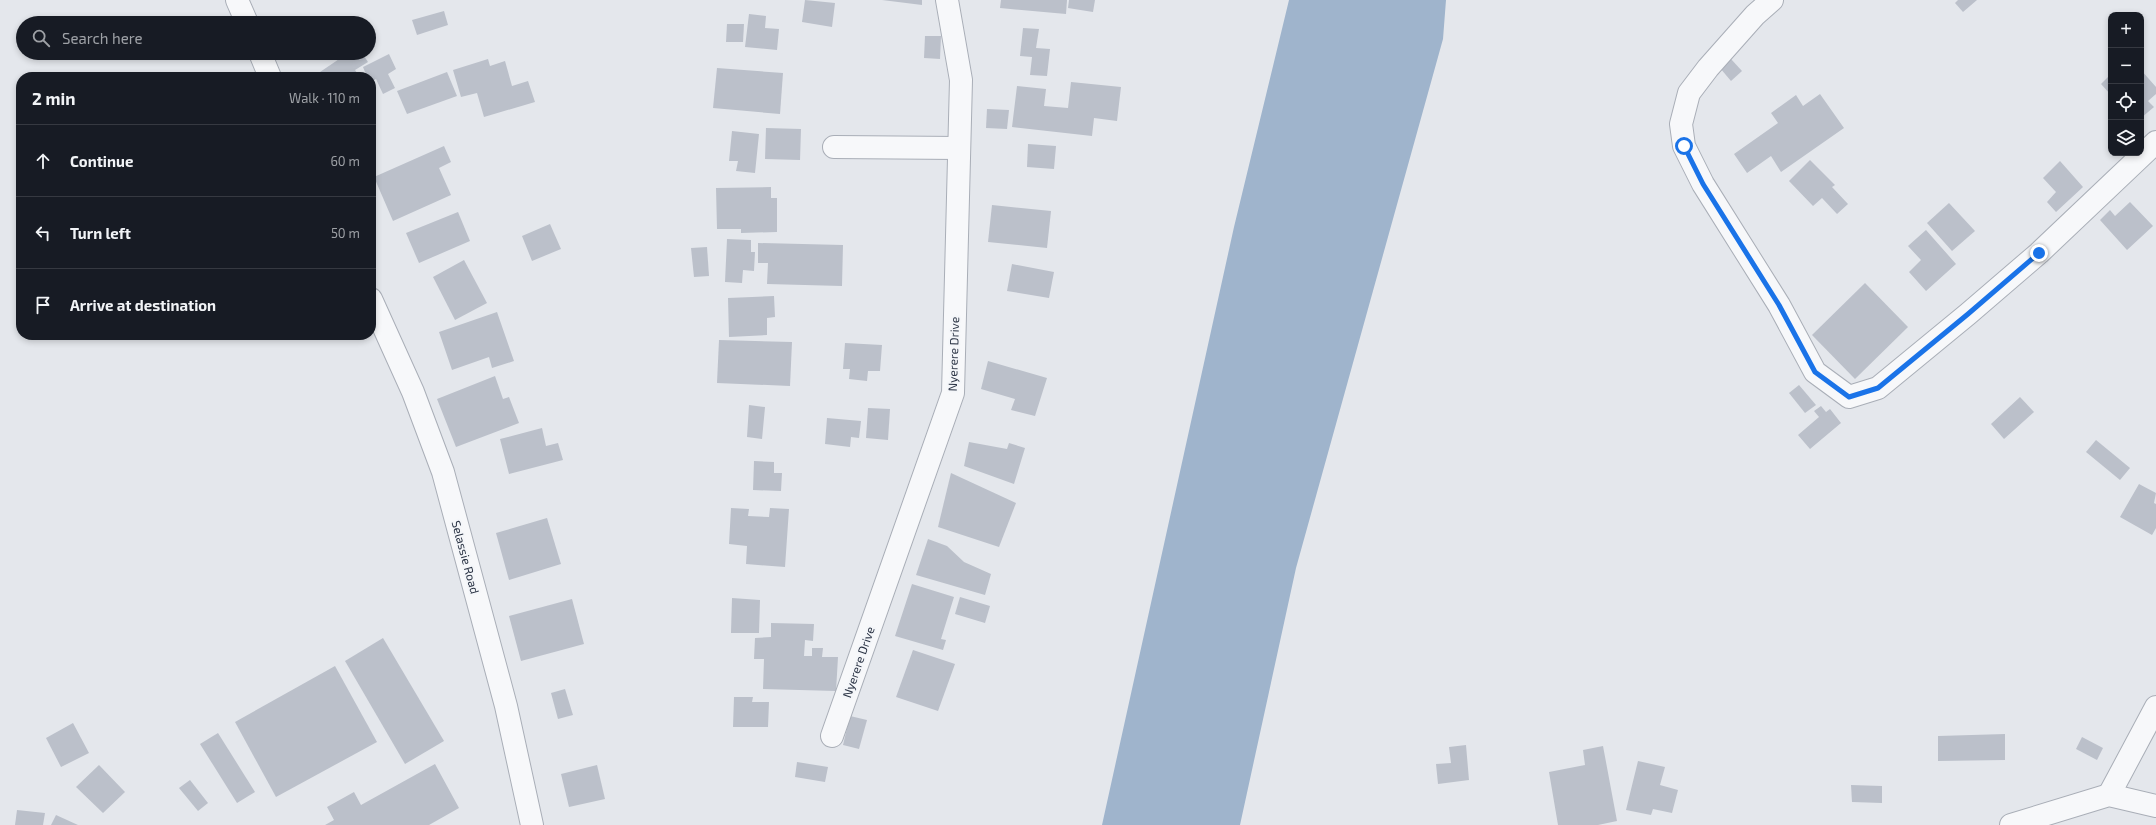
<!DOCTYPE html>
<meta charset="utf-8">
<style>
:root{--surface:#171b24;--page:#20242c;--text:#f1f3f6;--muted:#9ea1a6;--line:#363941}
body{margin:0;font-family:"Exo 2",sans-serif;background:var(--page);color:var(--text)}
.controls{position:absolute;right:12px;top:12px;display:grid;overflow:hidden;border-radius:8px;box-shadow:0 2px 6px #0003}
.controls button{width:36px;height:36px;display:grid;place-items:center;padding:0;border:0;border-bottom:1px solid var(--line);background:var(--surface);color:var(--text);font:20px sans-serif}
.stop{position:absolute;width:12px;height:12px;margin:-9px;border:3px solid #1a73e8;border-radius:50%;background:#fff}
.stop.end{background:#1a73e8;border-color:#fff;box-shadow:0 1px 4px #0008}
.list{margin:0;padding:0;list-style:none}
h2{display:flex;justify-content:space-between;align-items:center;height:52px;margin:0;padding:0 16px;font-size:17px}
h2 small{font-size:13px;font-weight:400;color:var(--muted)}
.list li{display:grid;grid-template-columns:26px 1fr auto;gap:12px;align-items:center;box-sizing:border-box;height:72px;padding:0 16px;border-top:1px solid var(--line)}
.list b{display:block;font-size:15px;white-space:nowrap}
.list em{font-size:13px;font-style:normal;color:var(--muted)}
.icon{flex:none;width:22px;height:22px;fill:none;stroke:currentColor;stroke-width:2;stroke-linecap:round;stroke-linejoin:round}
.map{position:relative;flex:none;width:2156px;height:825px;overflow:hidden}
.search{position:absolute;background:var(--surface);box-shadow:0 2px 6px #0003;left:16px;top:16px;width:360px;height:44px;display:flex;align-items:center;gap:10px;box-sizing:border-box;padding:0 14px;border-radius:22px;color:var(--muted);font-size:15px}
.panel{position:absolute;background:var(--surface);box-shadow:0 2px 6px #0003;left:16px;top:72px;width:360px;height:268px;border-radius:16px}
.map>svg:first-child{display:block}
.water{fill:#9fb4cc}
.building{fill:#bbc0ca}
.lines{fill:none;stroke-linecap:round;stroke-linejoin:round}
.minor-casing{stroke:#a9aeb7;stroke-width:24}
.minor{stroke:#f7f8fa;stroke-width:22}
.route{stroke:#1a73e8;stroke-width:5}
.labels{text-anchor:middle;dominant-baseline:central;stroke-width:4;stroke-linejoin:round;paint-order:stroke}
.street-label{font-size:12px;fill:#2b3445;stroke:#f4f6f9}
</style>
<div class="map">
<svg width="2156" height="825" viewBox="0 0 2156 825">
<rect width="100%" height="100%" fill="#e4e7ec"/>
<path class="water" d="M 1289,0 L 1446,0 L 1443,39 L 1296,568 L 1240,825 L 1102,825 L 1234,227 Z"/>
<g class="building">
<path d="M 805,0 L 835,3 L 832,27 L 802,22 Z"/>
<path d="M 882,0 L 922,0 L 922,5 Z"/>
<path d="M 1001,0 L 1067,0 L 1066,14 L 1000,8 Z"/>
<path d="M 1069,0 L 1095,0 L 1093,12 L 1068,8 Z"/>
<path d="M 1958,0 L 1977,0 L 1963,12 L 1955,3 Z"/>
<path d="M 444,11 L 448,25 L 417,35 L 412,20 Z"/>
<path d="M 749,14 L 766,16 L 765,28 L 779,29 L 777,50 L 745,47 Z"/>
<path d="M 727,24 L 744,24 L 743,42 L 726,42 Z"/>
<path d="M 1023,28 L 1039,29 L 1036,48 L 1050,49 L 1047,76 L 1030,75 L 1032,57 L 1020,56 Z"/>
<path d="M 925,36 L 941,36 L 940,59 L 924,58 Z"/>
<path d="M 348,53 L 362,53 L 368,62 L 355,70 L 360,77 L 324,77 L 320,72 Z"/>
<path d="M 389,54 L 396,69 L 388,74 L 395,88 L 383,94 L 376,79 L 371,82 L 371,77 L 367,77 L 363,67 Z"/>
<path d="M 488,59 L 490,66 L 505,61 L 512,86 L 528,81 L 535,102 L 484,117 L 477,93 L 461,97 L 453,70 Z"/>
<path d="M 1731,59 L 1742,71 L 1731,81 L 1720,68 Z"/>
<path d="M 717,68 L 783,73 L 780,114 L 713,108 Z"/>
<path d="M 2141,70 L 2156,87 L 2156,94 L 2148,101 L 2154,107 L 2141,118 Z"/>
<path d="M 447,72 L 457,96 L 407,114 L 397,91 Z"/>
<path d="M 2111,74 L 2111,95 L 2101,84 Z"/>
<path d="M 1071,82 L 1121,87 L 1117,121 L 1094,118 L 1092,136 L 1012,127 L 1017,86 L 1046,89 L 1044,106 L 1068,108 Z"/>
<path d="M 1820,94 L 1844,128 L 1781,172 L 1771,156 L 1747,173 L 1734,154 L 1778,123 L 1771,113 L 1796,95 L 1803,106 Z"/>
<path d="M 987,109 L 1009,110 L 1007,129 L 986,128 Z"/>
<path d="M 766,128 L 801,129 L 800,160 L 765,159 Z"/>
<path d="M 732,131 L 759,134 L 755,173 L 736,171 L 738,161 L 729,161 Z"/>
<path d="M 1028,144 L 1056,146 L 1054,169 L 1027,167 Z"/>
<path d="M 444,146 L 451,162 L 439,168 L 451,195 L 393,221 L 374,177 Z"/>
<path d="M 1810,160 L 1835,185 L 1832,187 L 1848,204 L 1837,214 L 1822,198 L 1813,206 L 1789,181 Z"/>
<path d="M 2060,161 L 2083,187 L 2056,212 L 2047,202 L 2056,192 L 2043,178 Z"/>
<path d="M 771,187 L 771,198 L 777,198 L 777,232 L 741,233 L 741,229 L 717,229 L 716,188 Z"/>
<path d="M 2130,202 L 2153,226 L 2127,250 L 2100,220 L 2110,210 L 2115,216 Z"/>
<path d="M 1949,203 L 1975,231 L 1952,251 L 1927,223 Z"/>
<path d="M 992,205 L 1051,211 L 1047,248 L 988,242 Z"/>
<path d="M 458,212 L 470,241 L 419,263 L 406,233 Z"/>
<path d="M 550,224 L 561,249 L 532,261 L 522,236 Z"/>
<path d="M 1926,230 L 1956,264 L 1926,291 L 1909,272 L 1921,260 L 1908,246 Z"/>
<path d="M 727,239 L 751,240 L 751,252 L 755,252 L 754,271 L 743,270 L 742,283 L 725,282 Z"/>
<path d="M 758,243 L 843,245 L 842,286 L 767,284 L 768,263 L 758,263 Z"/>
<path d="M 707,247 L 709,276 L 694,277 L 691,248 Z"/>
<path d="M 464,260 L 487,303 L 455,320 L 433,277 Z"/>
<path d="M 1012,264 L 1054,272 L 1049,298 L 1007,291 Z"/>
<path d="M 1865,283 L 1908,327 L 1855,379 L 1812,335 Z"/>
<path d="M 774,296 L 775,317 L 767,318 L 767,335 L 729,337 L 728,298 Z"/>
<path d="M 497,312 L 514,361 L 492,368 L 489,357 L 452,370 L 439,332 Z"/>
<path d="M 719,340 L 792,342 L 790,386 L 717,383 Z"/>
<path d="M 845,343 L 882,345 L 880,371 L 868,371 L 867,381 L 849,379 L 850,369 L 843,369 Z"/>
<path d="M 988,361 L 1047,378 L 1035,416 L 1011,410 L 1015,399 L 981,389 Z"/>
<path d="M 495,376 L 503,399 L 509,397 L 519,423 L 456,447 L 437,399 Z"/>
<path d="M 1799,385 L 1816,405 L 1805,413 L 1789,393 Z"/>
<path d="M 2020,397 L 2034,412 L 2004,439 L 1991,424 Z"/>
<path d="M 749,405 L 765,407 L 762,439 L 747,437 Z"/>
<path d="M 1821,406 L 1826,412 L 1830,409 L 1841,423 L 1810,449 L 1798,435 L 1819,417 L 1814,411 Z"/>
<path d="M 868,408 L 890,409 L 888,440 L 866,438 Z"/>
<path d="M 827,418 L 861,421 L 859,438 L 851,437 L 850,447 L 825,444 Z"/>
<path d="M 542,428 L 546,446 L 558,443 L 563,460 L 509,474 L 500,439 Z"/>
<path d="M 2096,440 L 2130,468 L 2120,480 L 2086,452 Z"/>
<path d="M 969,442 L 1007,449 L 1009,443 L 1025,448 L 1014,484 L 964,466 Z"/>
<path d="M 754,461 L 774,462 L 774,473 L 782,473 L 781,491 L 753,490 Z"/>
<path d="M 951,473 L 1016,503 L 999,547 L 938,527 Z"/>
<path d="M 2139,484 L 2156,493 L 2154,503 L 2156,504 L 2156,528 L 2152,535 L 2120,517 Z"/>
<path d="M 731,508 L 749,509 L 748,516 L 769,517 L 770,508 L 789,509 L 785,567 L 746,564 L 747,546 L 729,544 Z"/>
<path d="M 547,518 L 561,564 L 509,580 L 496,533 Z"/>
<path d="M 928,539 L 947,546 L 964,562 L 991,574 L 985,595 L 916,575 Z"/>
<path d="M 912,584 L 954,597 L 941,639 L 946,640 L 943,650 L 895,636 Z"/>
<path d="M 960,597 L 990,606 L 985,623 L 955,614 Z"/>
<path d="M 732,598 L 760,600 L 759,633 L 731,633 Z"/>
<path d="M 572,599 L 584,644 L 521,661 L 509,616 Z"/>
<path d="M 771,623 L 814,624 L 813,641 L 805,640 L 804,656 L 812,656 L 812,648 L 823,648 L 822,657 L 838,657 L 836,691 L 763,689 L 764,659 L 754,659 L 755,638 L 771,637 Z"/>
<path d="M 383,638 L 444,741 L 405,764 L 345,661 Z"/>
<path d="M 913,650 L 955,664 L 938,711 L 896,697 Z"/>
<path d="M 335,666 L 377,742 L 276,797 L 235,722 Z"/>
<path d="M 565,689 L 573,715 L 558,719 L 551,693 Z"/>
<path d="M 734,697 L 753,697 L 752,702 L 769,702 L 768,727 L 733,727 Z"/>
<path d="M 850,716 L 867,720 L 859,749 L 843,745 Z"/>
<path d="M 73,723 L 89,753 L 61,767 L 46,738 Z"/>
<path d="M 218,733 L 255,792 L 237,803 L 200,744 Z"/>
<path d="M 2005,734 L 2005,760 L 1938,761 L 1938,736 Z"/>
<path d="M 2082,737 L 2103,748 L 2097,760 L 2076,749 Z"/>
<path d="M 1466,745 L 1469,780 L 1438,784 L 1436,764 L 1451,763 L 1449,747 Z"/>
<path d="M 1603,746 L 1617,821 L 1598,825 L 1558,825 L 1549,772 L 1585,765 L 1583,750 Z"/>
<path d="M 1638,761 L 1665,767 L 1660,785 L 1678,790 L 1672,813 L 1653,809 L 1651,815 L 1626,810 Z"/>
<path d="M 797,762 L 828,767 L 825,782 L 795,777 Z"/>
<path d="M 435,764 L 459,808 L 429,825 L 325,825 L 334,820 L 327,807 L 354,792 L 361,805 Z"/>
<path d="M 99,765 L 125,792 L 103,813 L 76,787 Z"/>
<path d="M 597,765 L 605,799 L 569,807 L 561,774 Z"/>
<path d="M 190,780 L 208,803 L 198,811 L 179,788 Z"/>
<path d="M 1851,785 L 1882,786 L 1882,803 L 1852,802 Z"/>
<path d="M 17,810 L 45,813 L 43,825 L 15,825 Z"/>
<path d="M 56,815 L 78,825 L 51,825 Z"/>
</g>
<g class="lines">
<defs>
<g id="minor">
<path d="M 237,0 L 247,23"/>
<path d="M 1772,0 L 1755,15 L 1708,68 L 1689,93 L 1681,124 L 1684,146 L 1703,184 L 1779,305 L 1815,372 L 1849,397 L 1878,388 L 1968,314 L 2039,253 L 2156,142"/>
<path d="M 260,53 L 270,77"/>
<path d="M 834,147 L 959,148"/>
<path d="M 371,299 L 413,392 L 443,472 L 506,706 L 532,825"/>
<path d="M 832,736 L 953,393 L 961,80 L 947,0"/>
<path d="M 2109,795 L 2156,707"/>
<path d="M 2011,825 L 2109,795 L 2156,806"/>
</g>
</defs>
<use href="#minor" class="minor-casing"/>
<use href="#minor" class="minor"/>
</g>
<g class="lines">
<path class="route" d="M 1684,146 L 1703,184 L 1779,305 L 1815,372 L 1849,397 L 1878,388 L 1968,314 L 2039,253"/>
</g>
<g class="labels">
<g class="street-label">
<text transform="translate(953 354) rotate(-88)">Nyerere Drive</text>
<text transform="translate(466 557) rotate(75)">Selassie Road</text>
<text transform="translate(858 662) rotate(-71)">Nyerere Drive</text>
</g>
</g>
</svg>
<div class="controls">
<button>+</button>
<button>−</button>
<button><svg class="icon" aria-label="locate" viewBox="0 0 24 24"><circle cx="12" cy="12" r="6"/><path d="M12 2v4M12 18v4M2 12h4M18 12h4"/></svg></button>
<button><svg class="icon" aria-label="layers" viewBox="0 0 24 24"><path d="M12 4l9 5-9 5-9-5zM3 14l9 5 9-5"/></svg></button>
</div>
<div class="stop" style="left:1684px;top:146px"></div>
<div class="stop end" style="left:2039px;top:253px"></div>
<div class="search"><svg class="icon" aria-label="search" viewBox="0 0 24 24"><circle cx="10" cy="10" r="6"/><path d="M15 15l6 6"/></svg>Search here</div>
<section class="panel">
<h2>2 min<small>Walk · 110 m</small></h2>
<ul class="list">
<li><svg class="icon" aria-label="ahead" viewBox="0 0 24 24"><path d="M12 20V5M6 11l6-6 6 6"/></svg><div><b>Continue</b></div><em>60 m</em></li>
<li><svg class="icon" aria-label="left" viewBox="0 0 24 24"><path d="M17 20v-9H6M10 6l-5 5 5 5"/></svg><div><b>Turn left</b></div><em>50 m</em></li>
<li><svg class="icon" aria-label="arrive" viewBox="0 0 24 24"><path d="M6 21V4h12l-3 4 3 4H6"/></svg><div><b>Arrive at destination</b></div></li>
</ul>
</section>
</div>
